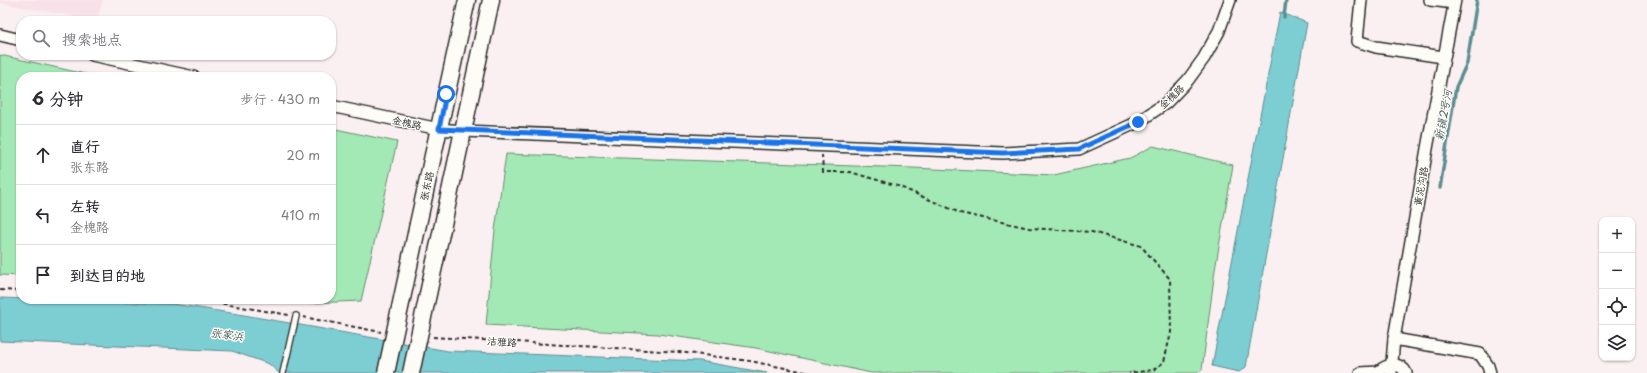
<!DOCTYPE html>
<html lang="zh">
<meta charset="utf-8">
<style>
:root{--surface:#fff;--page:#f2f2f3;--text:#2b2b33;--muted:#7c7c81;--line:#e1e1e2}
body{margin:0;font-family:"Playpen Sans","LXGW WenKai TC",sans-serif;background:var(--page);color:var(--text)}
.controls{position:absolute;right:12px;bottom:12px;display:grid;overflow:hidden;border-radius:8px;box-shadow:0 1px 3px #0004}
.controls button{width:36px;height:36px;display:grid;place-items:center;padding:0;border:0;border-bottom:1px solid var(--line);background:var(--surface);color:var(--text);font:20px sans-serif}
.stop{position:absolute;width:12px;height:12px;margin:-9px;border:3px solid #1a73e8;border-radius:50%;background:#fff}
.stop.end{background:#1a73e8;border-color:#fff;box-shadow:0 1px 4px #0008}
.list{margin:0;padding:0;list-style:none}
h2{display:flex;justify-content:space-between;align-items:center;height:52px;margin:0;padding:0 16px;font-size:17px}
h2 small{font-size:13px;font-weight:400;color:var(--muted)}
.list li{display:grid;grid-template-columns:26px 1fr auto;gap:12px;align-items:center;box-sizing:border-box;height:60px;padding:0 16px;border-top:1px solid var(--line)}
.list b{display:block;font-size:15px;white-space:nowrap}
.list p{margin:0;font-size:13px;white-space:nowrap;color:var(--muted)}
.list em{font-size:13px;font-style:normal;color:var(--muted)}
.icon{flex:none;width:22px;height:22px;fill:none;stroke:currentColor;stroke-width:2;stroke-linecap:round;stroke-linejoin:round}
.map{position:relative;flex:none;width:1647px;height:373px;overflow:hidden}
.search{position:absolute;background:var(--surface);box-shadow:0 1px 3px #0004;left:16px;top:16px;width:320px;height:44px;display:flex;align-items:center;gap:10px;box-sizing:border-box;padding:0 14px;border-radius:16px;color:var(--muted);font-size:15px}
.panel{position:absolute;background:var(--surface);box-shadow:0 1px 3px #0004;left:16px;top:72px;width:320px;height:232px;border-radius:16px}
.map>svg:first-child{display:block}
.built{fill:#f9e1ea}
.green{fill:#a3e9b5;stroke:#678a70}
.water{fill:#7dced3;stroke:#5c8d90}
.lines{fill:none;stroke-linecap:round;stroke-linejoin:round}
.stream{stroke:#5c8d90;stroke-width:3.5}
.service-casing{stroke:#2b2b2b;stroke-width:8}
.minor-casing{stroke:#2b2b2b;stroke-width:14}
.secondary-casing{stroke:#2b2b2b;stroke-width:19}
.path{stroke:#2b2b2b;stroke-width:2;stroke-dasharray:4 3;stroke-linecap:butt}
.service{stroke:#fdfcf7;stroke-width:5.5}
.minor{stroke:#fdfcf7;stroke-width:11}
.secondary{stroke:#fdfcf7;stroke-width:16}
.secondary-bridge-casing{stroke:#2b2b2b;stroke-width:19;stroke-linecap:butt}
.secondary-bridge{stroke:#fdfcf7;stroke-width:16}
.route{stroke:#1a73e8;stroke-width:5}
.labels{text-anchor:middle;dominant-baseline:central;stroke-width:3;stroke-linejoin:round;paint-order:stroke}
.street-label{font-size:10px;fill:#2b2b2b;stroke:#fdfcf7}
.water-label{font-size:11px;font-style:italic;fill:#445c5d;stroke:#fdfcf7}
</style>
<div class="map">
<svg width="1647" height="373" viewBox="0 0 1647 373">
<rect width="100%" height="100%" fill="#fbf0f1"/>
<filter id="ink" filterUnits="userSpaceOnUse"><feTurbulence type="fractalNoise" baseFrequency=".025" numOctaves="2"/><feDisplacementMap in="SourceGraphic" scale="8" xChannelSelector="R" yChannelSelector="G"/><feConvolveMatrix kernelMatrix="1 2 1 2 8 2 1 2 1" color-interpolation-filters="sRGB"/></filter>
<g filter="url(#ink)">
<path class="built" d="M 0,0 L 103,0 L 97,21 L 0,3 Z"/>
<g class="green">
<path d="M 0,55 L 99,77 L 21,77 L 21,276 L 0,275 Z"/>
<path d="M 331,128 L 397,142 L 361,301 L 312,303 L 290,299 L 331,299 Z"/>
<path d="M 1153,146 L 1233,165 L 1215,270 L 1202,370 L 1197,373 L 871,373 L 756,348 L 658,334 L 486,325 L 495,230 L 506,154 L 913,168 L 1054,175 L 1130,158 Z"/>
</g>
<g class="water">
<path d="M 1280,12 L 1307,23 L 1246,367 L 1239,372 L 1212,366 Z"/>
<path d="M 0,298 L 172,304 L 238,314 L 448,351 L 700,361 L 767,373 L 279,373 L 269,364 L 232,351 L 0,341 Z"/>
</g>
<g class="lines">
<g class="stream">
<path d="M 1284,17 L 1286,0"/>
<path d="M 1440,188 L 1456,87 L 1467,63 L 1477,0"/>
</g>
<defs>
<path id="service" d="M 283,373 L 296,316"/>
<g id="minor">
<path d="M 1361,0 L 1357,41 L 1376,47 L 1443,57"/>
<path d="M 1430,0 L 1454,3"/>
<path d="M 0,35 L 21,40"/>
<path d="M 92,55 L 194,77"/>
<path d="M 331,106 L 439,129 L 463,131 L 1003,153 L 1079,149 L 1138,122 L 1166,103 L 1188,80 L 1204,58 L 1219,31 L 1230,0"/>
<path d="M 1394,339 L 1480,354 L 1488,366 L 1490,373"/>
<path d="M 1360,373 L 1378,372 C 1387,364 1400,361 1406,373"/>
<path d="M 1391,373 L 1394,339 L 1428,143 L 1455,0"/>
</g>
<g id="secondary">
<path d="M 418,224 L 467,0"/>
<path d="M 442,229 L 491,0"/>
</g>
</defs>
<use href="#service" class="service-casing"/>
<use href="#minor" class="minor-casing"/>
<use href="#secondary" class="secondary-casing"/>
<g class="path">
<path d="M 822,155 L 823,172 L 850,172 L 898,186 L 960,213 L 1029,228 L 1092,232 L 1141,246 L 1170,279 L 1171,332 L 1164,362 L 1153,370 L 1129,373"/>
<path d="M 0,290 L 21,291"/>
<path d="M 195,299 L 289,315"/>
<path d="M 303,317 L 381,332"/>
<path d="M 433,337 L 679,352 L 750,361 L 810,373"/>
</g>
<use href="#service" class="service"/>
<use href="#minor" class="minor"/>
<use href="#secondary" class="secondary"/>
<defs>
<g id="secondary-bridge">
<path d="M 386,373 L 418,224"/>
<path d="M 411,373 L 442,229"/>
</g>
</defs>
<use href="#secondary-bridge" class="secondary-bridge-casing"/>
<use href="#secondary-bridge" class="secondary-bridge"/>
</g>
</g>
<g class="lines" filter="url(#ink)">
<path class="route" d="M 446,94 L 439,129 L 1003,153 L 1079,149 L 1138,122"/>
</g>
<g class="labels">
<g class="street-label">
<text transform="translate(1171 96) rotate(-43)">金槐路</text>
<text transform="translate(407 122) rotate(12)">金槐路</text>
<text transform="translate(426 186) rotate(-78)">张东路</text>
<text transform="translate(1420 186) rotate(-80)">黄泥沟路</text>
<text transform="translate(502 341) rotate(4)">洁雅路</text>
</g>
<g class="water-label">
<text transform="translate(1443 115) rotate(-80)">新镇2号河</text>
<text transform="translate(227 334) rotate(7)">张家浜</text>
</g>
</g>
</svg>
<div class="controls">
<button>+</button>
<button>−</button>
<button><svg class="icon" aria-label="locate" viewBox="0 0 24 24"><circle cx="12" cy="12" r="6"/><path d="M12 2v4M12 18v4M2 12h4M18 12h4"/></svg></button>
<button><svg class="icon" aria-label="layers" viewBox="0 0 24 24"><path d="M12 4l9 5-9 5-9-5zM3 14l9 5 9-5"/></svg></button>
</div>
<div class="stop" style="left:446px;top:94px"></div>
<div class="stop end" style="left:1138px;top:122px"></div>
<div class="search"><svg class="icon" aria-label="search" viewBox="0 0 24 24"><circle cx="10" cy="10" r="6"/><path d="M15 15l6 6"/></svg>搜索地点</div>
<section class="panel">
<h2>6 分钟<small>步行 · 430 m</small></h2>
<ul class="list">
<li><svg class="icon" aria-label="ahead" viewBox="0 0 24 24"><path d="M12 20V5M6 11l6-6 6 6"/></svg><div><b>直行</b><p>张东路</p></div><em>20 m</em></li>
<li><svg class="icon" aria-label="left" viewBox="0 0 24 24"><path d="M17 20v-9H6M10 6l-5 5 5 5"/></svg><div><b>左转</b><p>金槐路</p></div><em>410 m</em></li>
<li><svg class="icon" aria-label="arrive" viewBox="0 0 24 24"><path d="M6 21V4h12l-3 4 3 4H6"/></svg><div><b>到达目的地</b></div></li>
</ul>
</section>
</div>
